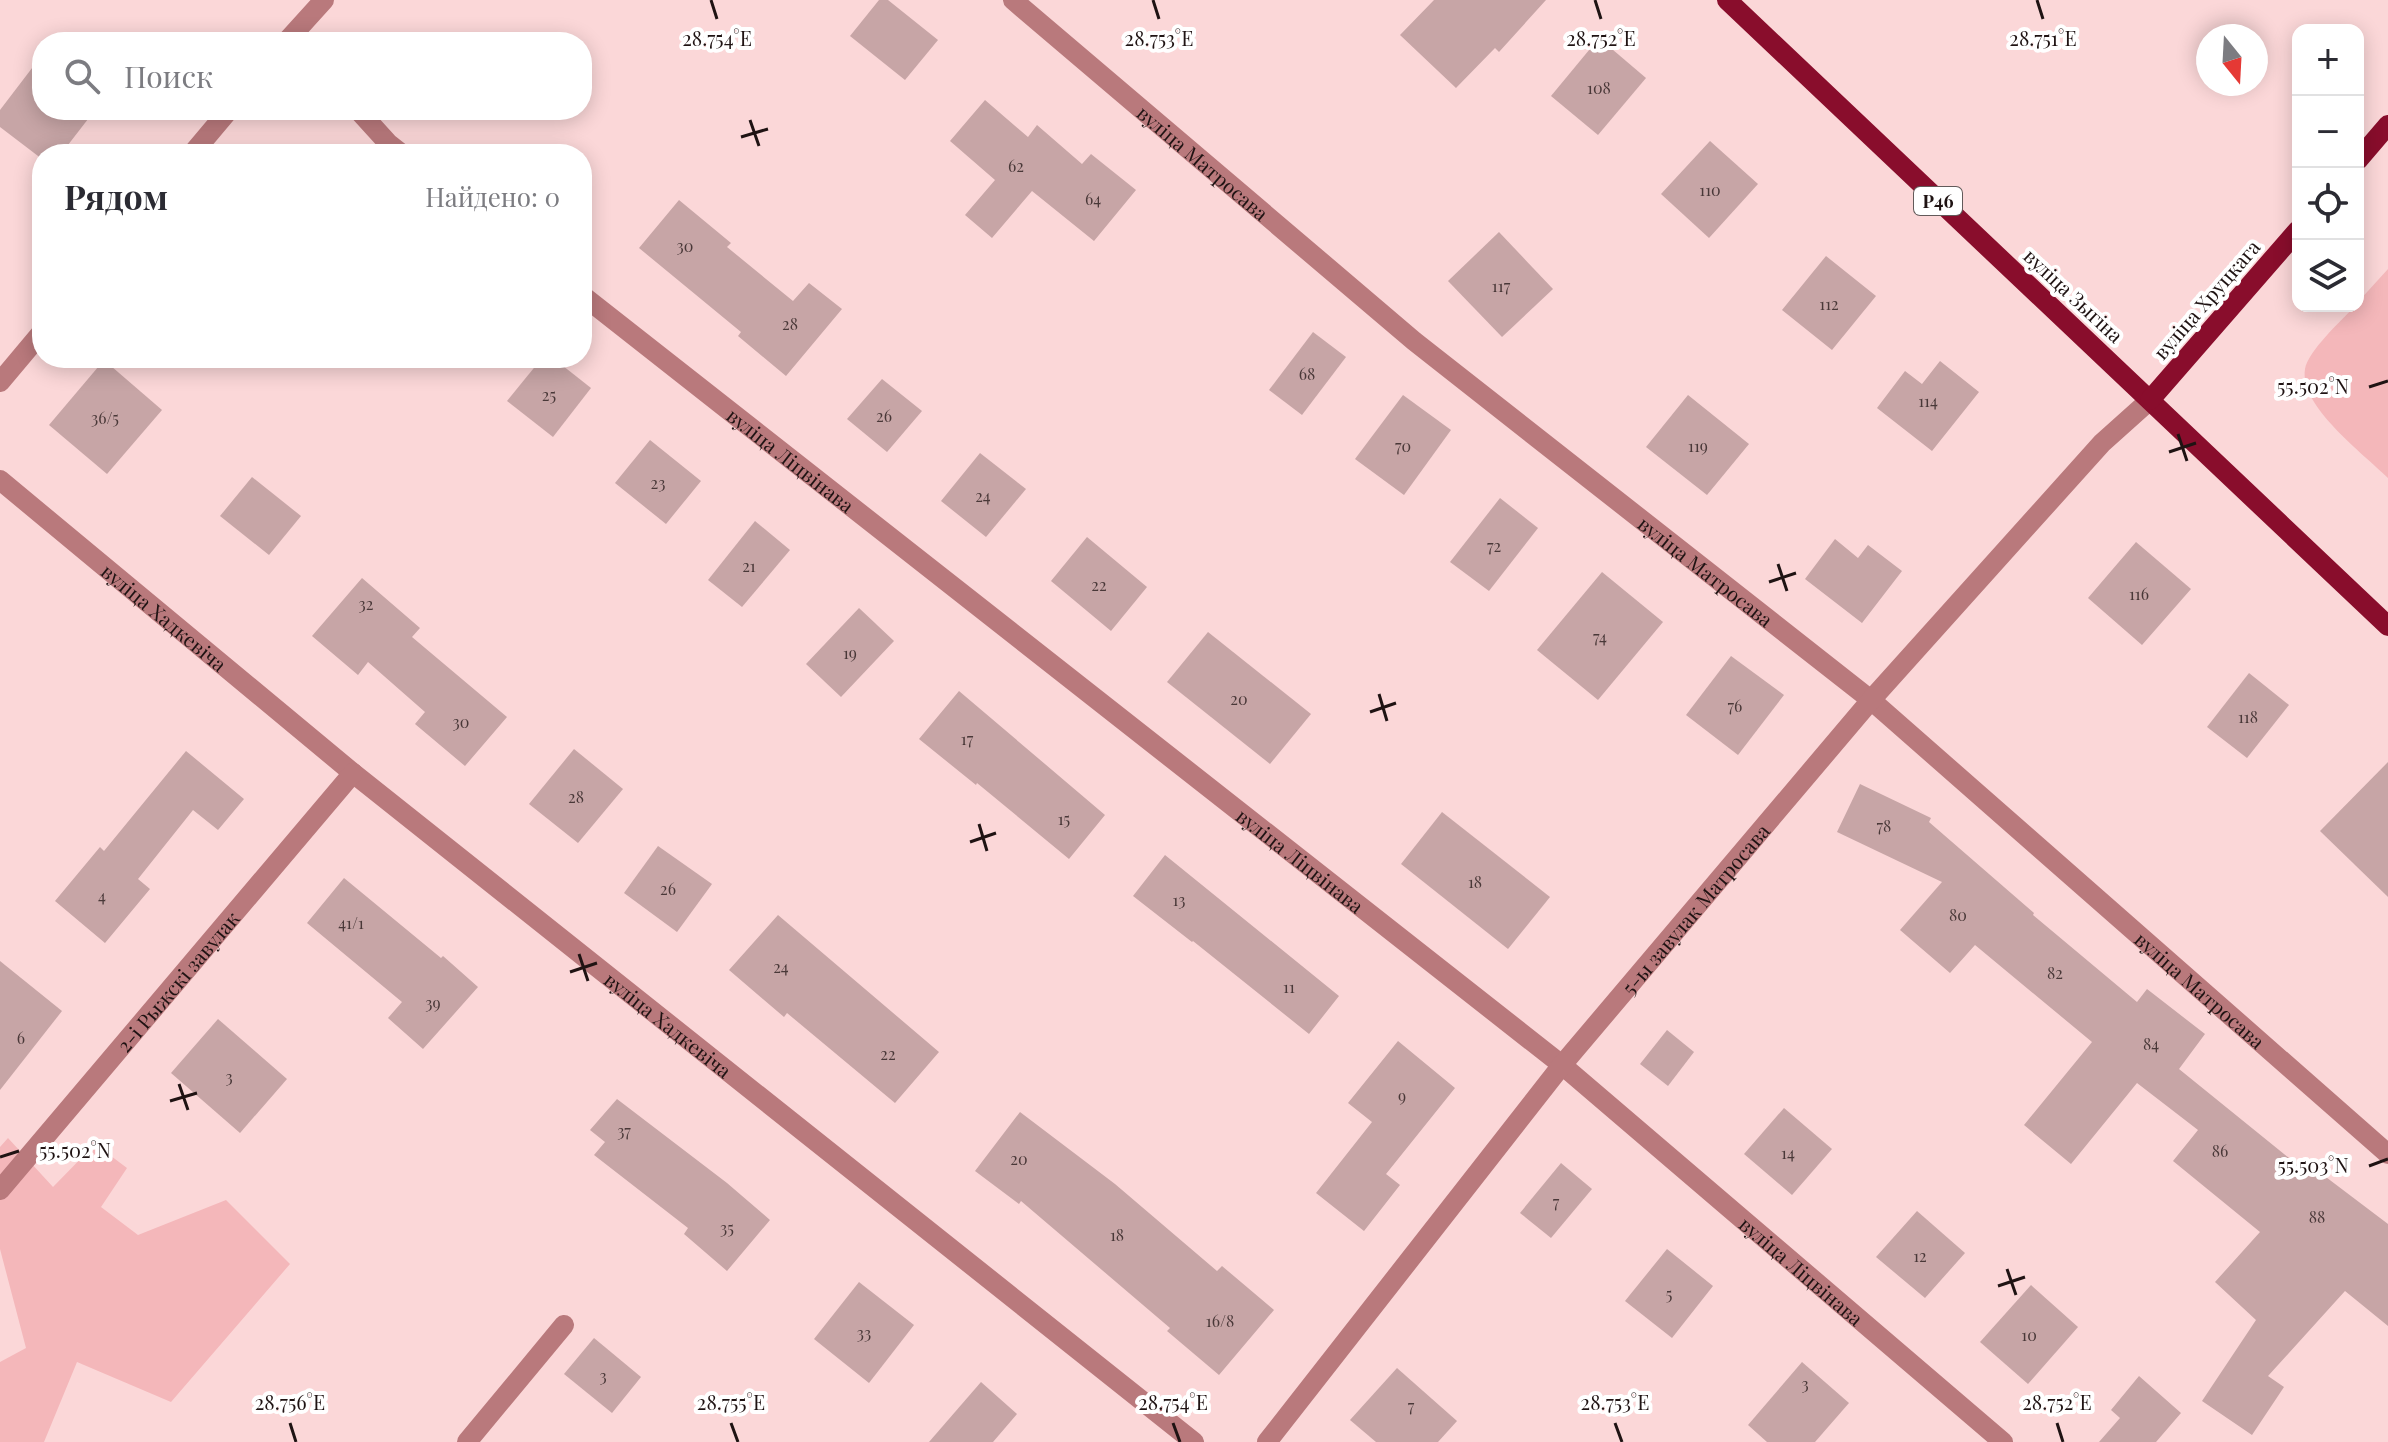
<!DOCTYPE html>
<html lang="ru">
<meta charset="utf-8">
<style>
:root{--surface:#fff;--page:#f7f7f7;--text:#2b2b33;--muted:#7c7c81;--line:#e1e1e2}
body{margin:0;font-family:"Playfair Display",serif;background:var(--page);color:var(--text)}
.controls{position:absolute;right:24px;top:24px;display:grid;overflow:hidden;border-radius:16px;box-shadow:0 4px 20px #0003}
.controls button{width:72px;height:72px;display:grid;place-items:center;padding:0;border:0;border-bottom:2px solid var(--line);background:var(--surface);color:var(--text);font:40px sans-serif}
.compass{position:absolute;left:2196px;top:24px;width:72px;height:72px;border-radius:50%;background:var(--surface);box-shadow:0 4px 20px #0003;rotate:162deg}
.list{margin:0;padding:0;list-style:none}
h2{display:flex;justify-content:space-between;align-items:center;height:104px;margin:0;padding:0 32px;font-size:34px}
h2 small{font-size:26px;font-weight:400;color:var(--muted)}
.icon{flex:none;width:44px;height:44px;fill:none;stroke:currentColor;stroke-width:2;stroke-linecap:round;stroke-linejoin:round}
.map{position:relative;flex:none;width:2388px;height:1442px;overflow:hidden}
.search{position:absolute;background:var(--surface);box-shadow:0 4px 20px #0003;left:32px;top:32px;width:560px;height:88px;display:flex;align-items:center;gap:20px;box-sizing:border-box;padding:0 28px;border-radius:32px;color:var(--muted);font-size:30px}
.panel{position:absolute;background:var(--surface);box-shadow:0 4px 20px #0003;left:32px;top:144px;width:560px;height:224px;border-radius:32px}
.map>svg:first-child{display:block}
.green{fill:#f4b7ba}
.building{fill:#c7a5a6}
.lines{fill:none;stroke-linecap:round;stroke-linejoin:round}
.minor{stroke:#b9797c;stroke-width:20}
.major{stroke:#890d2c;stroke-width:20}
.ticks{fill:none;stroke:#1f1313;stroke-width:3}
.labels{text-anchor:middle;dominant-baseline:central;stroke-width:8;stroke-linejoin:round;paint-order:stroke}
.number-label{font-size:16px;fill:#493838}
.shield{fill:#fff;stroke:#625a5a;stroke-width:2}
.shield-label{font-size:18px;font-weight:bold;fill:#1f1313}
.street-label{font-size:20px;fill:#1f1313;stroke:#fff}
.ticks-label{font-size:20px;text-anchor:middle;fill:#1f1313;stroke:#fff;stroke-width:8;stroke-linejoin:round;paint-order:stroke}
</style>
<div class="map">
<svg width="2388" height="1442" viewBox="0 0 2388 1442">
<rect width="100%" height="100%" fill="#fbd7d8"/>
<g class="green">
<path d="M 2388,269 L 2388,478 C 2363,453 2299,406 2305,369 C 2308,351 2342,320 2355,306 L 2358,306 L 2358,302 Z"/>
<path d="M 8,1138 L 53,1187 L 95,1144 L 127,1168 L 101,1207 L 138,1235 L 226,1200 L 290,1264 L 171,1402 L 77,1362 L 44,1442 L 0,1442 L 0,1362 L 26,1348 L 0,1249 L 0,1147 Z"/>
</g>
<g class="building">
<path d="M 879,0 L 888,0 L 938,40 L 905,80 L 850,36 Z"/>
<path d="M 1434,0 L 1546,0 L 1499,52 L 1495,48 L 1456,88 L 1400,35 Z"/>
<path d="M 1599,38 L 1646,78 L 1598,135 L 1551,96 Z"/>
<path d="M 42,55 L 42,110 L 95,110 L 61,154 L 42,154 L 42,159 L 0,127 L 0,110 Z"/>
<path d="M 985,100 L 1028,137 L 1037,125 L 1082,164 L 1091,154 L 1136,190 L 1094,241 L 1032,191 L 992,238 L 965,215 L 995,180 L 950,141 Z"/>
<path d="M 1710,141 L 1758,184 L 1709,238 L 1661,194 Z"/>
<path d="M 679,200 L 731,243 L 727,247 L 793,301 L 809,283 L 842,309 L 786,376 L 738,336 L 741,332 L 639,248 Z"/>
<path d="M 1499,232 L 1553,289 L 1502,337 L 1448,281 Z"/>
<path d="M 1826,256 L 1876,296 L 1832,350 L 1782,310 Z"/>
<path d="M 1313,332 L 1346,357 L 1302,415 L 1269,390 Z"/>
<path d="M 542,358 L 553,358 L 591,388 L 553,437 L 507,401 Z"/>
<path d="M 104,360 L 162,410 L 107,474 L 49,425 Z"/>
<path d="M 1940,361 L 1979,392 L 1932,451 L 1877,408 L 1905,371 L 1922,384 Z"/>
<path d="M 882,379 L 922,411 L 887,452 L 847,419 Z"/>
<path d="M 1403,395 L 1451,430 L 1404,495 L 1355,459 Z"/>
<path d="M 1688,395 L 1749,444 L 1707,495 L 1646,447 Z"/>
<path d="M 650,440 L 701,481 L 666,524 L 615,483 Z"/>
<path d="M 980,453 L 1026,489 L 986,537 L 941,501 Z"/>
<path d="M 252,477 L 301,516 L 269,555 L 220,516 Z"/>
<path d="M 1500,498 L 1538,528 L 1489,591 L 1450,562 Z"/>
<path d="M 755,521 L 790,550 L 742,607 L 708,580 Z"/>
<path d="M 1087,537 L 1147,587 L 1111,631 L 1051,581 Z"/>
<path d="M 1835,539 L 1858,558 L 1868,545 L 1902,571 L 1862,623 L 1805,579 Z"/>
<path d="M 2136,542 L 2191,589 L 2142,645 L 2088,598 Z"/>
<path d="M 1602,572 L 1663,622 L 1598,700 L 1537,650 Z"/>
<path d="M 362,578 L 420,628 L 412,637 L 507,717 L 465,766 L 415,724 L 425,712 L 368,662 L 358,675 L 312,636 Z"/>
<path d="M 859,608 L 894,641 L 841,697 L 806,664 Z"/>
<path d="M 1208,632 L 1311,714 L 1270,764 L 1167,682 Z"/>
<path d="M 1731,656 L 1784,695 L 1738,755 L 1686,715 Z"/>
<path d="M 2249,673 L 2289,705 L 2247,758 L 2207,727 Z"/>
<path d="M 959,691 L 1105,815 L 1069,859 L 977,783 L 976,785 L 919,739 Z"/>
<path d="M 574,749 L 623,789 L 578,843 L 529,804 Z"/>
<path d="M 186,751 L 244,799 L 218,830 L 193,810 L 138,879 L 150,889 L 105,943 L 55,901 L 100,847 L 104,851 Z"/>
<path d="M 2388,762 L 2388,897 L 2320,831 Z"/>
<path d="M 1860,784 L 1931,818 L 1929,822 L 2034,913 L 2033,915 L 2137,1002 L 2147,989 L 2205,1034 L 2179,1069 L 2305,1171 L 2310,1165 L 2388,1224 L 2388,1326 L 2345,1291 L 2268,1376 L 2284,1387 L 2252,1435 L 2202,1401 L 2256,1320 L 2215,1282 L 2260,1232 L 2173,1161 L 2198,1130 L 2137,1083 L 2071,1164 L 2024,1125 L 2092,1042 L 1975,945 L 1950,973 L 1900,930 L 1942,882 L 1837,832 Z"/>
<path d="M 1442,812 L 1550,897 L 1508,949 L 1401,864 Z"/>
<path d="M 658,846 L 712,884 L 677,932 L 624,893 Z"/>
<path d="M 1165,855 L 1339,996 L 1309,1034 L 1193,941 L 1192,942 L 1133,896 Z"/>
<path d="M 344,878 L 441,958 L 443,956 L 478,987 L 423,1049 L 388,1018 L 402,1002 L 307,923 Z"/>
<path d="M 778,915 L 939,1052 L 895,1103 L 787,1013 L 784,1017 L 729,970 Z"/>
<path d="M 0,961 L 62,1011 L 0,1090 Z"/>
<path d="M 218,1019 L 287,1079 L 240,1133 L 171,1073 Z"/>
<path d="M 1667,1030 L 1694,1052 L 1668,1086 L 1640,1064 Z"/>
<path d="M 1398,1041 L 1455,1088 L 1386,1174 L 1400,1185 L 1364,1231 L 1316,1193 L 1372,1122 L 1348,1103 Z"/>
<path d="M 617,1099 L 727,1183 L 770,1220 L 727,1271 L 684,1234 L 688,1228 L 594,1155 L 605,1142 L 590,1130 Z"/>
<path d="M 1784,1108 L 1832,1149 L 1792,1195 L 1744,1154 Z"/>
<path d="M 1020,1112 L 1115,1184 L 1217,1271 L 1222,1266 L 1274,1310 L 1219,1375 L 1167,1331 L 1170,1328 L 1021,1201 L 1019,1204 L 975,1171 Z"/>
<path d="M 1561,1163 L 1592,1189 L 1551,1238 L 1520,1213 Z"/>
<path d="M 1917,1211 L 1965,1253 L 1925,1298 L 1876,1257 Z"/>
<path d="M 1667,1249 L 1713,1286 L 1672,1338 L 1625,1301 Z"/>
<path d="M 859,1282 L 914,1325 L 869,1383 L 814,1339 Z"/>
<path d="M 2031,1285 L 2078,1327 L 2028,1384 L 1980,1342 Z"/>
<path d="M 594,1338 L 641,1377 L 612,1413 L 564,1374 Z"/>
<path d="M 1802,1362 L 1849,1403 L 1815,1442 L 1767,1442 L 1748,1425 Z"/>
<path d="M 1397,1368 L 1457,1421 L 1438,1442 L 1376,1442 L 1350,1420 Z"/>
<path d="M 2139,1376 L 2181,1413 L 2156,1442 L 2099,1442 L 2120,1418 L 2111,1410 Z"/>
<path d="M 981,1382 L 1017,1414 L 993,1442 L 929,1442 Z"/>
</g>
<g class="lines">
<g class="minor">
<path id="s1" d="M 1013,0 L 1414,341 L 1871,700 L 2388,1154"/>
<path d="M 286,42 L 324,0"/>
<path d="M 358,110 L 388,143 L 402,154"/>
<path d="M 192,154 L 229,110"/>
<path id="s2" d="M 582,295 L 1562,1065 L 2003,1442"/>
<path d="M 0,382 L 42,332"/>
<path id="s3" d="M 0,480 L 353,773 L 1194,1442"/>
<path id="s4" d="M 0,1190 L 353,773"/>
<path d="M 467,1442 L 564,1325"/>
<path id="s5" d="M 1267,1442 L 1562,1065 L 1871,700 L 2102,443 L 2150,400"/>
</g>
<g class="major">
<path d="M 1727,0 L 2388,626"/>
<path d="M 2358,160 L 2388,125"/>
<path d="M 2150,400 L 2298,230"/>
</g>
</g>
<path class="ticks" d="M 711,0 L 717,19M 1153,0 L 1159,19M 1595,0 L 1601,19M 2037,0 L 2043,19M 750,120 L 759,146M 741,137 L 768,129M 2369,387 L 2388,381M 2178,434 L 2187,461M 2169,452 L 2196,443M 1778,564 L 1787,591M 1769,582 L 1796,573M 1379,694 L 1387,721M 1370,712 L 1396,703M 979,824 L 987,851M 970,842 L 996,833M 579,954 L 588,981M 570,972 L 597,963M 179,1084 L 188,1110M 170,1101 L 197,1093M 0,1157 L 19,1151M 2369,1166 L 2388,1159M 2007,1269 L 2016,1295M 1998,1286 L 2025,1277M 290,1423 L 296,1442M 731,1423 L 738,1442M 1173,1423 L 1180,1442M 1615,1423 L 1622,1442M 2057,1423 L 2063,1442"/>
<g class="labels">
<g class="number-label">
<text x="1599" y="87">108</text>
<text x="1016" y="165">62</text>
<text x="1710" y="189">110</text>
<text x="1093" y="198">64</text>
<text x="685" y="245">30</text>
<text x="1501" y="285">117</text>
<text x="1829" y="303">112</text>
<text x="790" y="323">28</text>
<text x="1307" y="373">68</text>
<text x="549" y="394">25</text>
<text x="1928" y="400">114</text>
<text x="884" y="415">26</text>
<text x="105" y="417">36/5</text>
<text x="1403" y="445">70</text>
<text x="1698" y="445">119</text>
<text x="658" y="482">23</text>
<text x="983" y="495">24</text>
<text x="1494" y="545">72</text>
<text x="749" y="565">21</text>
<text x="1099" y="584">22</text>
<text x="2139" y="593">116</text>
<text x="366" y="603">32</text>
<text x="1600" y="636">74</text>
<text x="850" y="652">19</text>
<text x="1239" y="698">20</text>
<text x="1735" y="705">76</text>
<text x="2248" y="716">118</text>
<text x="461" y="721">30</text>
<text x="967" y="738">17</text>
<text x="576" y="796">28</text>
<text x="1064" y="818">15</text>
<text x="1884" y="825">78</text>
<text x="1475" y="881">18</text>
<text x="668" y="888">26</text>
<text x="102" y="895">4</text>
<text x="1179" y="899">13</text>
<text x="1958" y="914">80</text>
<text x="351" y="922">41/1</text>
<text x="781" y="966">24</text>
<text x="2055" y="972">82</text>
<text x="1289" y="986">11</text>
<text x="433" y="1002">39</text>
<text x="21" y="1037">6</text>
<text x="2151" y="1043">84</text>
<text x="888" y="1053">22</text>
<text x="229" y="1076">3</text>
<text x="1402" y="1095">9</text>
<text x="624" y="1130">37</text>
<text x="2220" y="1150">86</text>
<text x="1788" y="1152">14</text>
<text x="1019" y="1158">20</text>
<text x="1556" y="1201">7</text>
<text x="2317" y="1216">88</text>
<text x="727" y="1227">35</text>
<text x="1117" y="1234">18</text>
<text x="1920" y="1255">12</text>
<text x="1669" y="1293">5</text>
<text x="1220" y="1320">16/8</text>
<text x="864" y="1332">33</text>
<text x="2029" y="1334">10</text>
<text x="603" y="1375">3</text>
<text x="1805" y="1383">3</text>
<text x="1411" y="1405">7</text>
</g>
<rect class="shield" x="1914" y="187" width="48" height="28" rx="6"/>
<g class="shield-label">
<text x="1938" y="201">Р46</text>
</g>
<g class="street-label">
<text stroke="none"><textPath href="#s1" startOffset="250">вуліца Матросава</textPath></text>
<text transform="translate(2074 295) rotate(43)">вуліца Зыгіна</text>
<text transform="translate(2206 299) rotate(-49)">вуліца Хруцкага</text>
<text stroke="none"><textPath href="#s2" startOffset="266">вуліца Ліцвінава</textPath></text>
<text stroke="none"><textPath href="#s1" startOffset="898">вуліца Матросава</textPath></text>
<text stroke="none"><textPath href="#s3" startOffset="214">вуліца Хадкевіча</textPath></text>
<text stroke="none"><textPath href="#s2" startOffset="914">вуліца Ліцвінава</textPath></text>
<text stroke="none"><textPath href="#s5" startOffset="684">5-ы завулак Матросава</textPath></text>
<text stroke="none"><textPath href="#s4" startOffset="274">2-і Рыжскі завулак</textPath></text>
<text stroke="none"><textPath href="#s1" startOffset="1546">вуліца Матросава</textPath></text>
<text stroke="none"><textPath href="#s3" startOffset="862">вуліца Хадкевіча</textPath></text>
<text stroke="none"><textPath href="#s2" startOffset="1562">вуліца Ліцвінава</textPath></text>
</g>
</g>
<g class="ticks-label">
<text x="717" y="46">28.754°E</text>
<text x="1159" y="46">28.753°E</text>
<text x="1601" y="46">28.752°E</text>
<text x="2043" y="46">28.751°E</text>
<text x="2313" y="394">55.502°N</text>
<text x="75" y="1158">55.502°N</text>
<text x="2313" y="1173">55.503°N</text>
<text x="290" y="1410">28.756°E</text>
<text x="731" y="1410">28.755°E</text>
<text x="1173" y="1410">28.754°E</text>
<text x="1615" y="1410">28.753°E</text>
<text x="2057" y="1410">28.752°E</text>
</g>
</svg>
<div class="controls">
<button>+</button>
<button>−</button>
<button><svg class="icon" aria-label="locate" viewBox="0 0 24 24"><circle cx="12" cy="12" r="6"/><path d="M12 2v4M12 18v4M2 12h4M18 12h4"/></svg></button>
<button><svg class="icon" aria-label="layers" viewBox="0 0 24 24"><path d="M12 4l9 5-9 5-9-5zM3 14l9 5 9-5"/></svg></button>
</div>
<svg class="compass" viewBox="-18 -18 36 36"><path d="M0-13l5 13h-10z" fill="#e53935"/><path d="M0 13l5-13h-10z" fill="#7c7c81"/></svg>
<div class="search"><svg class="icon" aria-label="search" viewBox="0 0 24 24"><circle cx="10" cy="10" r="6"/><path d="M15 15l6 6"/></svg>Поиск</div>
<section class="panel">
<h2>Рядом<small>Найдено: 0</small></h2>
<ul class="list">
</ul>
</section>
</div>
